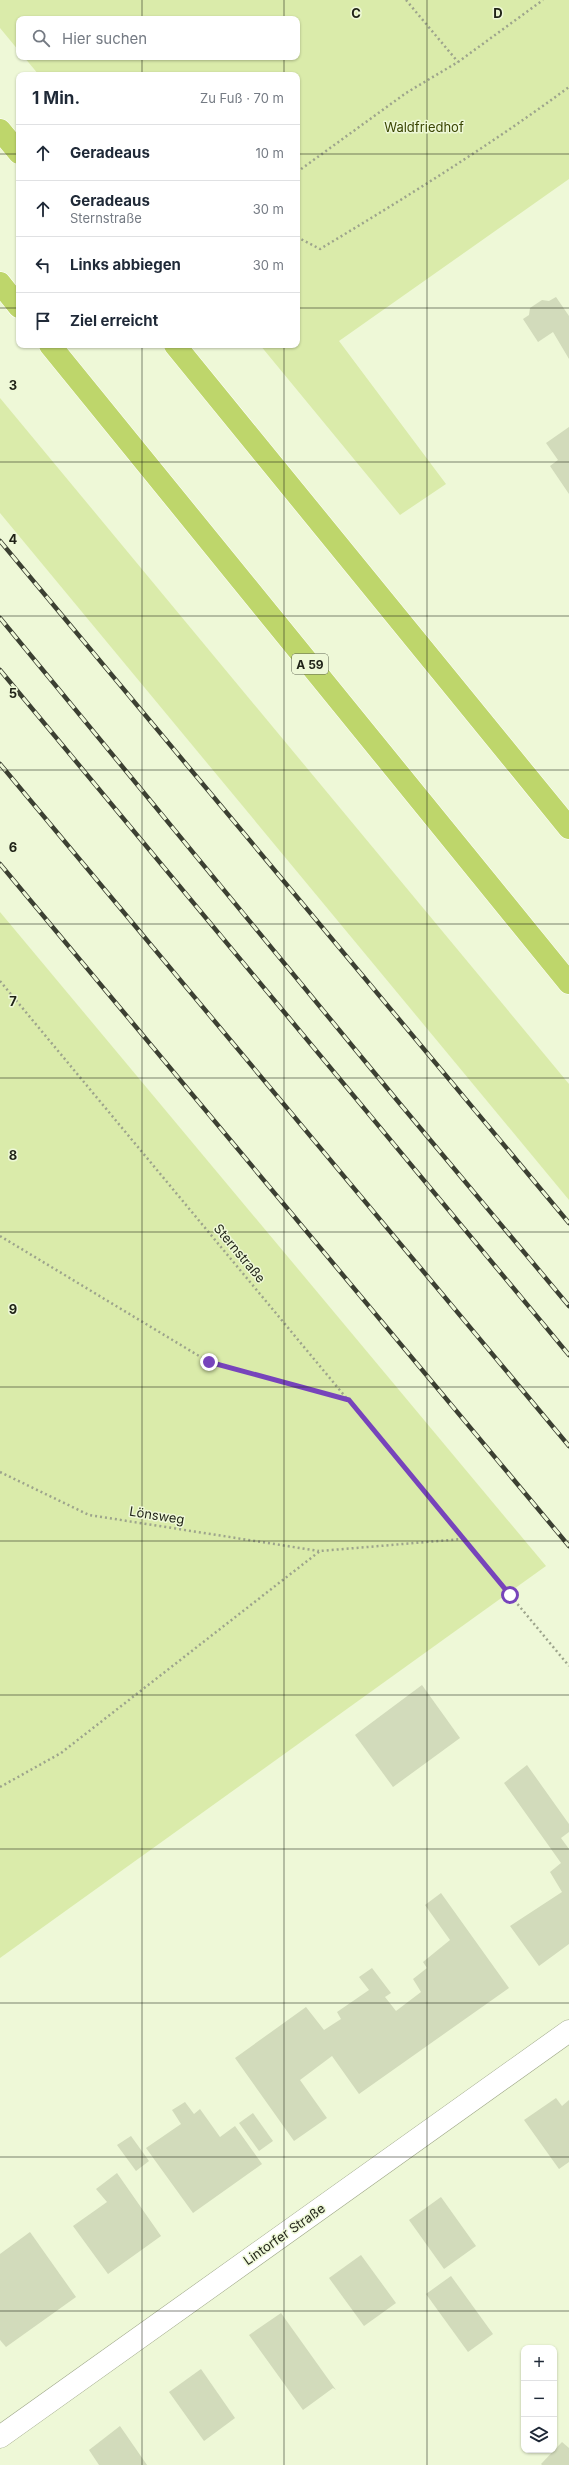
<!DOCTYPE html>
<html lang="de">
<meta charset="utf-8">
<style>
:root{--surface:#fff;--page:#f2f2f3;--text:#1f2937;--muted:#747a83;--line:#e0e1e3}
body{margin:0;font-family:Inter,sans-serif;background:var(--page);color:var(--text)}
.controls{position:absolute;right:12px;bottom:12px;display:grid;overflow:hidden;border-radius:8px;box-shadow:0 1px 3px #0004}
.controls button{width:36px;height:36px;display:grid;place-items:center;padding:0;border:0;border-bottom:1px solid var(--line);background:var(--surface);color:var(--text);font:20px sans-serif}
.stop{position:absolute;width:12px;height:12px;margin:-9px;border:3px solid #74b;border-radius:50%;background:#fff}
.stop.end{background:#74b;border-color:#fff;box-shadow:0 1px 4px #0008}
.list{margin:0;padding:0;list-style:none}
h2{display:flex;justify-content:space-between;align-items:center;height:52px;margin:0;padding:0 16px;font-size:17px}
h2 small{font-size:13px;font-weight:400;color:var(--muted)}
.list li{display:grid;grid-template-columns:26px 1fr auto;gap:12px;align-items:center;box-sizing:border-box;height:56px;padding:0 16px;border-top:1px solid var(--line)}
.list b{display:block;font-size:15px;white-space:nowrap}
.list p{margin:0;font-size:13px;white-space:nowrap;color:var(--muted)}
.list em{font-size:13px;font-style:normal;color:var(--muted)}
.icon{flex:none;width:22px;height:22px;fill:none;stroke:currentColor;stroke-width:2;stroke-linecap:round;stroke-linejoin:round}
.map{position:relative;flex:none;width:569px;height:2465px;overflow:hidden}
.search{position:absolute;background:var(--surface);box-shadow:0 1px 3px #0004;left:16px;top:16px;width:284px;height:44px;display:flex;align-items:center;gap:10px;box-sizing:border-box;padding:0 14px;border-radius:8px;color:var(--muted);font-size:15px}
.panel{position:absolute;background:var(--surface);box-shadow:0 1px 3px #0004;left:16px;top:72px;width:284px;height:276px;border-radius:8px}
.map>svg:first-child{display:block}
.green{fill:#daebaa}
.building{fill:#d2dbbb}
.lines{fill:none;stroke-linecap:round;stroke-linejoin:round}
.minor-casing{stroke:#9fa889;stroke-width:23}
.highway-casing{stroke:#fff;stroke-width:23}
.path{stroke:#9da48c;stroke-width:2.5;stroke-dasharray:2 3;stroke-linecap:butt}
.minor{stroke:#fff;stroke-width:22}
.highway{stroke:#bed66b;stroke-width:22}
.rail-casing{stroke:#3c4032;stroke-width:4.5}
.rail{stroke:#eef8d7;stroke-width:3;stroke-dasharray:9;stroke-linecap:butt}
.route{stroke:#74b;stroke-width:5}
.grid{fill:none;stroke:#1f2217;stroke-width:1;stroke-opacity:0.55}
.labels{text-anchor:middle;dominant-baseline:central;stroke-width:3;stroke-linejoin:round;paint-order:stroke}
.shield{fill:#eef8d7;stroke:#5d6251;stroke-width:1}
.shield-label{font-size:12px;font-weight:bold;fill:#1f2217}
.park-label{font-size:13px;fill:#3a4502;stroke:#eef8d7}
.street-label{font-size:13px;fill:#1f2217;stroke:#eef8d7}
.grid-label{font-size:13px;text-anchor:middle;font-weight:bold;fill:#1f2217;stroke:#eef8d7;stroke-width:3;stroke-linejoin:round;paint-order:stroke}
</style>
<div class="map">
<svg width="569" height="2465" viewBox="0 0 569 2465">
<rect width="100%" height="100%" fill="#eef8d7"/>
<g class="green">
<path d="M 0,0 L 569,0 L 569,179 L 339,341 L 446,484 L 400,515 L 260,345 L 297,345 L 297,75 L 39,75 L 24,57 L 297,57 L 297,19 L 19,19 L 19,51 L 0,28 Z"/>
<path d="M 0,398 L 569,1084 L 569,1200 L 0,513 Z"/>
<path d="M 0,912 L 546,1566 L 0,1958 Z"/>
</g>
<g class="building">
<path d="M 556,297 L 569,316 L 569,359 L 553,332 L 538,342 L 523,319 L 529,315 L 530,308 L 542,300 L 549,301 Z"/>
<path d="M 569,427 L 569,494 L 550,466 L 558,460 L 546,443 Z"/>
<path d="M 422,1685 L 460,1738 L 393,1787 L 355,1735 Z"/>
<path d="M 527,1765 L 569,1824 L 569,1832 L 561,1838 L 569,1849 L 569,1944 L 539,1966 L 510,1926 L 562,1892 L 550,1872 L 561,1863 L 504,1783 Z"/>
<path d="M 441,1893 L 509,1988 L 359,2094 L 332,2056 L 300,2080 L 327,2118 L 294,2141 L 235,2058 L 306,2007 L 324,2030 L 341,2019 L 337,2012 L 369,1990 L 359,1977 L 372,1968 L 391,1993 L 385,1997 L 396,2011 L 421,1992 L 413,1979 L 427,1968 L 423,1962 L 450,1940 L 425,1905 Z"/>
<path d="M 556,2098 L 562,2106 L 569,2100 L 569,2162 L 559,2169 L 524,2120 Z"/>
<path d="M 185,2102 L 194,2114 L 200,2109 L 220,2137 L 235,2126 L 262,2164 L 193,2213 L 146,2148 L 181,2124 L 172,2110 Z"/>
<path d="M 253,2113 L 273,2141 L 259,2151 L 239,2123 Z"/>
<path d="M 131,2136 L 149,2161 L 136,2171 L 117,2145 Z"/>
<path d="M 117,2173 L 161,2236 L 108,2274 L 73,2226 L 107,2202 L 96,2189 Z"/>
<path d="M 441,2197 L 476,2246 L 444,2269 L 409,2220 Z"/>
<path d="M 30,2232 L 76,2297 L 6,2347 L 0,2340 L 0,2254 Z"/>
<path d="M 361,2255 L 396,2303 L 364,2326 L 329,2278 Z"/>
<path d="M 451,2276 L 493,2334 L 468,2352 L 426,2294 Z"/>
<path d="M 281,2313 L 336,2390 L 333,2388 L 303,2410 L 249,2335 Z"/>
<path d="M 201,2369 L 235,2418 L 204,2441 L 169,2392 Z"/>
<path d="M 120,2426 L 147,2465 L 99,2465 L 89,2450 Z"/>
<path d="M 562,2442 L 569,2448 L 569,2465 L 542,2465 L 541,2464 Z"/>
</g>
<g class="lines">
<defs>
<path id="minor" d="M 0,2437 L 569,2031"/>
<g id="highway">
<path d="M 0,130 L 19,153"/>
<path d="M 0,283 L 19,307"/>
<path d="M 50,345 L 569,983"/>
<path d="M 175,345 L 569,828"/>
</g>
</defs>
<use href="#minor" class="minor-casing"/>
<use href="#highway" class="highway-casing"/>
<g class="path">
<path d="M 406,0 L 458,62"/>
<path d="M 297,172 L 406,93 L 458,62 L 543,0"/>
<path d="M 297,237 L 320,249 C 405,198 489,146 569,87"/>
<path d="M 0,981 L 569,1666"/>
<path d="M 0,1236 L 209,1362 L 348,1400"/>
<path d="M 0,1472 L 89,1515 L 319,1551"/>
<path d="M 0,1787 L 61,1753 L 320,1551 L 462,1539"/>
</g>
<use href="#minor" class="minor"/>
<use href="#highway" class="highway"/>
<defs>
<g id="rail">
<path d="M 0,541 L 569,1223"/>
<path d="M 0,618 L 396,1099 L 569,1306"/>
<path d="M 0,670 L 569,1355"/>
<path d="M 0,764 L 569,1446"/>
<path d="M 0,864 L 569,1546"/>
</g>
</defs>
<use href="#rail" class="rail-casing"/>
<use href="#rail" class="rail"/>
</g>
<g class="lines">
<path class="route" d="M 209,1362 L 349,1400 L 510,1595"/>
</g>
<path class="grid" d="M 142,0 L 142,19M 284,0 L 284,19M 427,0 L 427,2465M 142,57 L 142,75M 284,57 L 284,75M 0,154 L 19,154M 297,154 L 569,154M 0,308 L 19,308M 297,308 L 569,308M 142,345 L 142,2465M 284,345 L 284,2465M 0,462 L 569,462M 0,616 L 569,616M 0,770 L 569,770M 0,924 L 569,924M 0,1078 L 569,1078M 0,1232 L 569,1232M 0,1387 L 569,1387M 0,1541 L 569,1541M 0,1695 L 569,1695M 0,1849 L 569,1849M 0,2003 L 569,2003M 0,2157 L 569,2157M 0,2311 L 569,2311"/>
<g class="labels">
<rect class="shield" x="292" y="654" width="36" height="20" rx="3"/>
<g class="shield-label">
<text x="310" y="664">A 59</text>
</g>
<g class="park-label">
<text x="424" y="127">Waldfriedhof</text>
</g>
<g class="street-label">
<text transform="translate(240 1253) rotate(50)">Sternstraße</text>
<text transform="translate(157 1515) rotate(9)">Lönsweg</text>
<text transform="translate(284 2234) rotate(-35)">Lintorfer Straße</text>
</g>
</g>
<g class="grid-label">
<text x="356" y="18">C</text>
<text x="498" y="18">D</text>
<text x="13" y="390">3</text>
<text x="13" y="544">4</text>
<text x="13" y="698">5</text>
<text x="13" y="852">6</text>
<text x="13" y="1006">7</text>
<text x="13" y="1160">8</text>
<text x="13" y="1314">9</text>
</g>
</svg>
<div class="controls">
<button>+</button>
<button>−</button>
<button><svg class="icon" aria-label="layers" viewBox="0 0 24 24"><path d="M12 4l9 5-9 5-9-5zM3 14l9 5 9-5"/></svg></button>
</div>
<div class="stop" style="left:510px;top:1595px"></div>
<div class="stop end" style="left:209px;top:1362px"></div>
<div class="search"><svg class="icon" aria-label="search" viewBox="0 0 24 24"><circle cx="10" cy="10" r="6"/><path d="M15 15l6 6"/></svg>Hier suchen</div>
<section class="panel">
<h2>1 Min.<small>Zu Fuß · 70 m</small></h2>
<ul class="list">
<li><svg class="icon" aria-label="ahead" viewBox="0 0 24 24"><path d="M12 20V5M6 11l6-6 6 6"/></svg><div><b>Geradeaus</b></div><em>10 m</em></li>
<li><svg class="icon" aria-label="ahead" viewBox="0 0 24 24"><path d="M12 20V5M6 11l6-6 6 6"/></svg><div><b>Geradeaus</b><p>Sternstraße</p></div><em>30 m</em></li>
<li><svg class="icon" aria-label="left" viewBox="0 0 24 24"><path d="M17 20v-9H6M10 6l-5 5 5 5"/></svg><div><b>Links abbiegen</b></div><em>30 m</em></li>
<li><svg class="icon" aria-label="arrive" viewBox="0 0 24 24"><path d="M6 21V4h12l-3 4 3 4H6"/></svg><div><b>Ziel erreicht</b></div></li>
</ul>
</section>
</div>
